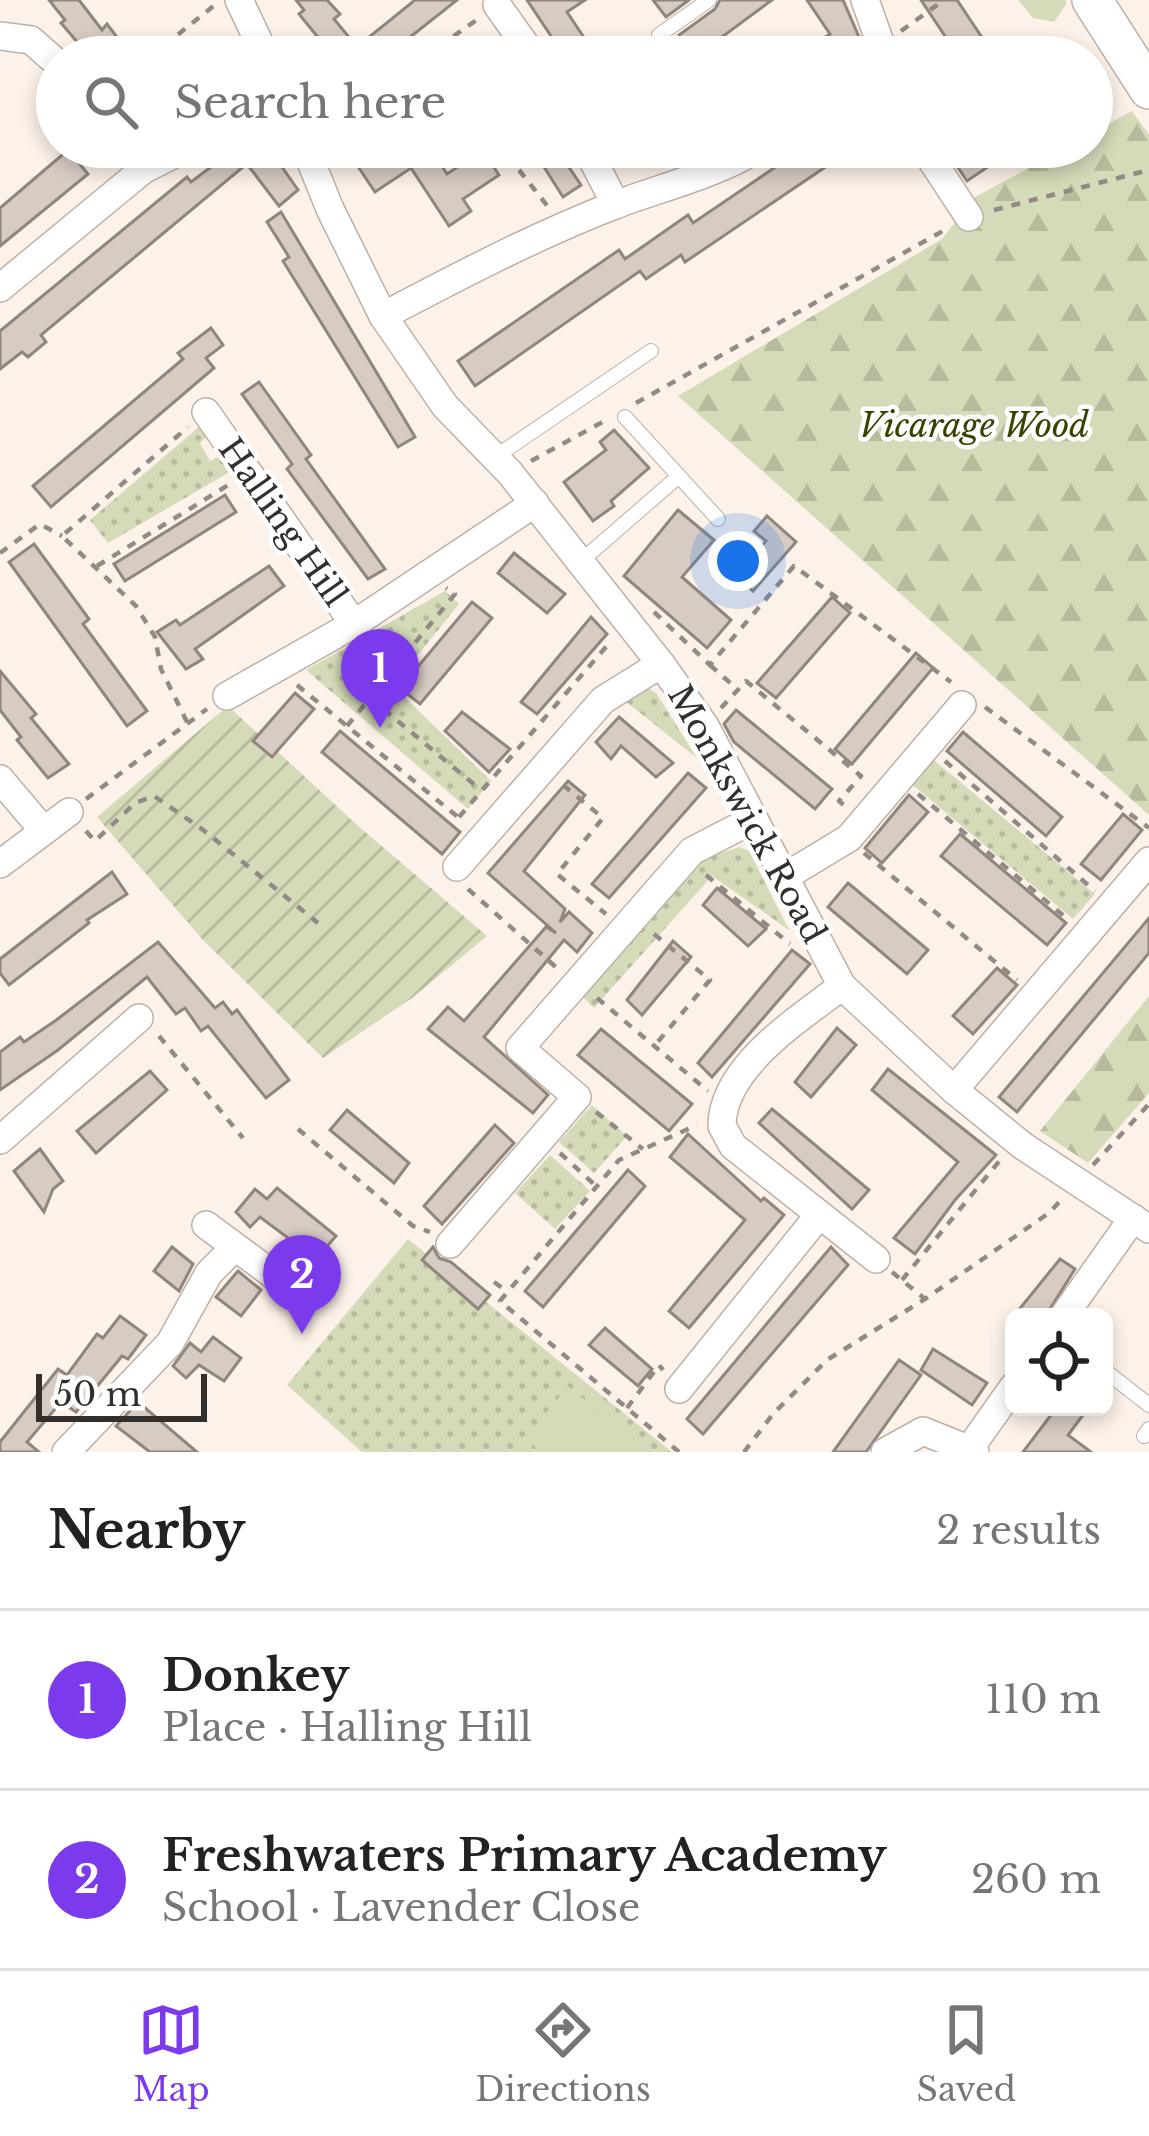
<!DOCTYPE html>
<meta charset="utf-8">
<style>
:root{--surface:#fff;--page:#f6f6f6;--text:#222;--muted:#767676;--line:#e0e0e0;--accent:#7c3aed}
body{margin:0;font-family:"Libre Baskerville",serif;background:var(--page);color:var(--text)}
.controls{position:absolute;right:36px;bottom:36px;display:grid;overflow:hidden;border-radius:18px;box-shadow:0 6px 18px #0003}
.controls button{width:108px;height:108px;display:grid;place-items:center;padding:0;border:0;border-bottom:3px solid var(--line);background:var(--surface);color:var(--text);font:60px sans-serif}
.scale{position:absolute;left:36px;bottom:30px;width:171px;box-sizing:border-box;padding-left:12px;border:6px solid #332f2c;border-top:0;font-size:33px;line-height:42px;white-space:nowrap;color:#332f2c;-webkit-text-stroke:9px #fff;paint-order:stroke}
.you{position:absolute;left:738px;top:561px;width:42px;height:42px;margin:-30px;border:9px solid #fff;border-radius:50%;background:#1a73e8;box-shadow:0 0 0 18px #1a73e833}
.badge{display:grid;place-items:center;width:78px;height:78px;border-radius:50%;background:var(--accent);color:#fff;font-size:39px;font-weight:700}
.pin{position:absolute;translate:-50% -99px;filter:drop-shadow(0 3px 6px #0008)}
.pin::after{content:'';position:absolute;top:63px;width:42px;height:36px;background:inherit;clip-path:polygon(0 0,100% 0,50% 100%)}
.list{margin:0;padding:0;list-style:none}
h2{display:flex;justify-content:space-between;align-items:center;height:156px;margin:0;padding:0 48px;font-size:51px}
h2 small{font-size:39px;font-weight:400;color:var(--muted)}
.list li{display:grid;grid-template-columns:78px 1fr auto;gap:36px;align-items:center;box-sizing:border-box;height:180px;padding:0 48px;border-top:3px solid var(--line)}
.list b{display:block;font-size:45px;white-space:nowrap}
.list p{margin:0;font-size:39px;white-space:nowrap;color:var(--muted)}
.list em{font-size:39px;font-style:normal;color:var(--muted)}
.icon{flex:none;width:66px;height:66px;fill:none;stroke:currentColor;stroke-width:2;stroke-linecap:round;stroke-linejoin:round}
.map{position:relative;flex:none;width:1149px;height:1452px;overflow:hidden}
.search{position:absolute;background:var(--surface);box-shadow:0 6px 18px #0003;left:36px;right:36px;top:36px;height:132px;display:flex;align-items:center;gap:30px;box-sizing:border-box;padding:0 42px;border-radius:66px;color:var(--muted);font-size:45px}
.sheet{height:516px;background:var(--surface)}
nav{display:flex;justify-content:space-around;align-items:center;box-sizing:border-box;height:168px;border-top:3px solid var(--line);background:var(--surface);font-size:33px;color:var(--muted)}
nav a{display:grid;justify-items:center;gap:6px}
nav .on{color:var(--accent)}
.map>svg:first-child{display:block}
.grass{fill:url(#grass-dots)}
.forest{fill:url(#forest-firs)}
.garden{fill:url(#garden-furrows)}
.pitch{fill:#d5dab8}
.building{fill:#d7ccc4;stroke:#90867e;stroke-width:3}
.lines{fill:none;stroke-linecap:round;stroke-linejoin:round}
.lane-casing{stroke:#bcb1a9;stroke-width:16}
.street-casing{stroke:#bcb1a9;stroke-width:30}
.secondary-casing{stroke:#bcb1a9;stroke-width:42}
.path{stroke:#928a84;stroke-width:4.5;stroke-dasharray:9 9;stroke-linecap:butt}
.lane{stroke:#fff;stroke-width:14}
.street{stroke:#fff;stroke-width:27}
.secondary{stroke:#fff;stroke-width:39}
.labels{text-anchor:middle;dominant-baseline:central;stroke-width:9;stroke-linejoin:round;paint-order:stroke}
.park-label{font-size:33px;font-style:italic;fill:#3d4100;stroke:#fff}
.street-label{font-size:33px;fill:#332f2c;stroke:#fff}
</style>
<div class="map">
<svg width="1149" height="1452" viewBox="0 0 1149 1452">
<defs>
<pattern id="grass-dots" width="8" height="8" patternUnits="userSpaceOnUse" patternTransform="scale(3)"><rect width="8" height="8" fill="#d5dab8"/><path d="M2 2h.1M6 6h.1" fill="none" stroke="#b7bb9e" stroke-width="1.8" stroke-linecap="round"/></pattern>
<pattern id="forest-firs" width="22" height="20" patternUnits="userSpaceOnUse" patternTransform="scale(3)"><rect width="22" height="20" fill="#d5dab8"/><path d="M5 1l3.5 6h-7zM16 11l3.5 6h-7z" fill="#b7bb9e"/></pattern>
<pattern id="garden-furrows" width="10" height="10" patternUnits="userSpaceOnUse" patternTransform="scale(3)"><rect width="10" height="10" fill="#d5dab8"/><path d="M-1 1l2-2M0 10L10 0M9 11l2-2" fill="none" stroke="#b7bb9e"/></pattern>
</defs>
<rect width="100%" height="100%" fill="#fdf2e9"/>
<g class="grass">
<path d="M 206,421 L 215,430 L 200,443 L 210,461 L 229,450 L 240,466 L 108,543 L 90,520 Z"/>
<path d="M 445,591 L 459,604 L 393,686 L 491,781 L 468,809 L 306,670 Z"/>
<path d="M 648,688 L 656,693 L 697,758 L 625,701 Z"/>
<path d="M 929,756 L 1095,894 L 1073,919 L 908,781 Z"/>
<path d="M 739,847 L 749,851 L 789,930 L 712,876 L 594,1008 L 583,997 L 684,877 L 703,859 Z"/>
<path d="M 592,1105 L 627,1136 L 594,1173 L 559,1142 Z"/>
<path d="M 550,1155 L 590,1191 L 555,1229 L 515,1193 Z"/>
<path d="M 408,1239 L 672,1452 L 362,1452 L 287,1385 Z"/>
</g>
<g class="forest">
<path d="M 1018,0 L 1065,0 L 1067,3 L 1054,22 L 1033,18 Z"/>
<path d="M 1132,111 L 1149,135 L 1149,815 L 678,396 L 942,239 L 975,197 L 1067,147 L 1092,147 L 1092,133 Z"/>
<path d="M 1149,996 L 1149,1093 L 1088,1163 L 1040,1131 Z"/>
</g>
<path class="garden" d="M 228,706 L 356,824 L 487,936 L 412,998 L 323,1058 L 202,939 L 97,817 Z"/>
<path class="pitch" d="M 568,1386 L 649,1452 L 542,1452 L 525,1439 Z"/>
<g class="building">
<path d="M 49,0 L 79,0 L 102,30 L 107,24 L 132,57 L 90,57 L 61,23 L 65,20 Z"/>
<path d="M 296,0 L 327,0 L 340,14 L 334,19 L 357,47 L 415,0 L 457,0 L 385,57 L 334,57 L 299,14 L 304,10 Z"/>
<path d="M 527,0 L 585,0 L 567,12 L 597,57 L 565,57 Z"/>
<path d="M 653,0 L 689,0 L 666,17 Z"/>
<path d="M 720,0 L 772,0 L 695,57 L 679,35 L 715,9 Z"/>
<path d="M 807,0 L 843,0 L 862,44 L 842,57 L 794,57 L 830,34 Z"/>
<path d="M 921,0 L 957,0 L 995,57 L 959,57 Z"/>
<path d="M 268,147 L 298,190 L 279,206 L 247,164 Z"/>
<path d="M 391,147 L 430,147 L 447,174 L 483,150 L 499,175 L 463,199 L 471,211 L 449,226 L 411,168 L 375,192 L 359,168 Z"/>
<path d="M 805,147 L 855,147 L 685,262 L 681,255 L 646,279 L 640,271 L 475,386 L 458,361 L 619,250 L 625,259 L 688,215 L 693,223 Z"/>
<path d="M 960,147 L 1017,147 L 967,181 L 949,154 Z"/>
<path d="M 556,148 L 581,185 L 563,197 L 539,159 Z"/>
<path d="M 68,150 L 88,174 L 0,246 L 0,208 Z"/>
<path d="M 231,152 L 243,167 L 41,335 L 46,342 L 28,357 L 22,352 L 0,369 L 0,331 L 187,177 L 191,182 Z"/>
<path d="M 281,212 L 415,437 L 398,447 L 283,261 L 289,257 L 267,222 Z"/>
<path d="M 211,328 L 223,345 L 206,358 L 214,368 L 51,507 L 33,486 L 183,359 L 178,353 Z"/>
<path d="M 259,382 L 311,455 L 306,459 L 385,569 L 368,579 L 287,469 L 292,464 L 242,394 Z"/>
<path d="M 614,430 L 649,468 L 611,501 L 614,506 L 593,521 L 564,482 L 606,450 L 600,442 Z"/>
<path d="M 225,495 L 236,512 L 125,581 L 114,564 Z"/>
<path d="M 678,510 L 714,540 L 682,577 L 731,620 L 707,648 L 624,576 Z"/>
<path d="M 767,516 L 796,542 L 753,591 L 736,575 L 766,541 L 754,531 Z"/>
<path d="M 34,544 L 89,619 L 83,624 L 147,711 L 127,726 L 9,562 Z"/>
<path d="M 514,553 L 565,594 L 547,613 L 498,573 Z"/>
<path d="M 269,566 L 284,586 L 195,649 L 203,659 L 186,669 L 157,632 L 176,620 L 180,625 Z"/>
<path d="M 832,597 L 850,613 L 776,698 L 757,683 Z"/>
<path d="M 472,602 L 492,618 L 420,704 L 400,688 Z"/>
<path d="M 591,617 L 607,634 L 537,714 L 521,702 Z"/>
<path d="M 916,653 L 933,668 L 852,764 L 835,749 Z"/>
<path d="M 0,671 L 36,714 L 31,718 L 69,764 L 48,778 L 17,740 L 21,737 L 0,710 Z"/>
<path d="M 295,693 L 314,709 L 272,757 L 253,741 Z"/>
<path d="M 736,710 L 832,789 L 815,809 L 734,742 L 724,724 Z"/>
<path d="M 462,712 L 510,749 L 489,772 L 445,731 Z"/>
<path d="M 619,717 L 673,763 L 656,777 L 621,746 L 611,759 L 596,742 Z"/>
<path d="M 340,731 L 460,832 L 442,854 L 322,752 Z"/>
<path d="M 963,732 L 1062,817 L 1046,836 L 947,751 Z"/>
<path d="M 688,773 L 706,788 L 609,898 L 592,884 Z"/>
<path d="M 568,781 L 585,795 L 524,871 L 565,909 L 560,922 L 569,912 L 592,933 L 577,952 L 564,940 L 484,1037 L 548,1095 L 533,1113 L 428,1029 L 448,1007 L 464,1021 L 546,927 L 556,933 L 488,873 Z"/>
<path d="M 909,795 L 928,812 L 882,863 L 865,848 Z"/>
<path d="M 1123,814 L 1142,830 L 1101,880 L 1081,864 Z"/>
<path d="M 960,834 L 1066,923 L 1047,945 L 941,856 Z"/>
<path d="M 112,872 L 127,894 L 87,920 L 89,923 L 9,985 L 0,973 L 0,959 Z"/>
<path d="M 848,883 L 928,950 L 907,974 L 828,907 Z"/>
<path d="M 717,888 L 766,929 L 748,946 L 703,905 Z"/>
<path d="M 1149,918 L 1149,953 L 1017,1112 L 999,1097 Z"/>
<path d="M 673,941 L 691,957 L 642,1015 L 627,1000 Z"/>
<path d="M 158,942 L 215,1008 L 223,1002 L 232,1014 L 237,1010 L 289,1080 L 266,1098 L 208,1026 L 201,1031 L 185,1008 L 176,1014 L 147,977 L 58,1050 L 0,1090 L 0,1052 L 20,1037 L 24,1042 L 55,1021 Z"/>
<path d="M 792,950 L 810,964 L 712,1077 L 698,1063 Z"/>
<path d="M 997,968 L 1017,985 L 973,1034 L 953,1016 Z"/>
<path d="M 837,1028 L 856,1045 L 811,1097 L 795,1082 Z"/>
<path d="M 601,1029 L 692,1104 L 669,1131 L 578,1055 Z"/>
<path d="M 888,1069 L 996,1155 L 955,1200 L 915,1254 L 894,1238 L 958,1162 L 872,1090 Z"/>
<path d="M 150,1071 L 167,1090 L 96,1153 L 77,1131 Z"/>
<path d="M 772,1109 L 869,1190 L 852,1209 L 759,1123 Z"/>
<path d="M 347,1110 L 409,1163 L 394,1183 L 330,1130 Z"/>
<path d="M 495,1125 L 514,1143 L 442,1224 L 424,1206 Z"/>
<path d="M 688,1134 L 761,1201 L 764,1198 L 784,1215 L 689,1328 L 669,1311 L 745,1220 L 670,1157 Z"/>
<path d="M 40,1149 L 63,1181 L 53,1189 L 44,1212 L 14,1171 Z"/>
<path d="M 628,1170 L 645,1186 L 543,1307 L 525,1291 Z"/>
<path d="M 277,1188 L 336,1236 L 316,1259 L 260,1217 L 250,1227 L 236,1212 L 255,1189 L 267,1199 Z"/>
<path d="M 172,1247 L 193,1264 L 179,1291 L 154,1271 Z"/>
<path d="M 433,1247 L 439,1258 L 451,1262 L 490,1295 L 478,1309 L 422,1260 Z"/>
<path d="M 831,1247 L 848,1265 L 703,1434 L 687,1419 Z"/>
<path d="M 1060,1259 L 1075,1269 L 1045,1317 L 1013,1317 Z"/>
<path d="M 238,1271 L 261,1290 L 241,1316 L 216,1297 Z"/>
<path d="M 120,1316 L 146,1335 L 128,1359 L 122,1356 L 76,1412 L 61,1402 L 27,1442 L 39,1452 L 0,1452 L 0,1442 L 58,1369 L 67,1375 L 97,1334 L 103,1338 Z"/>
<path d="M 605,1328 L 652,1369 L 638,1386 L 589,1345 Z"/>
<path d="M 213,1337 L 241,1358 L 224,1381 L 199,1365 L 186,1378 L 173,1366 L 190,1343 L 201,1352 Z"/>
<path d="M 933,1349 L 987,1383 L 972,1405 L 921,1370 Z"/>
<path d="M 899,1360 L 921,1375 L 866,1452 L 833,1452 Z"/>
<path d="M 138,1402 L 197,1452 L 150,1452 L 116,1426 Z"/>
<path d="M 1057,1407 L 1089,1407 L 1068,1435 L 1091,1452 L 1023,1452 Z"/>
</g>
<g class="lines">
<defs>
<g id="lane">
<path d="M 674,57 L 659,35 L 709,0"/>
<path d="M 512,147 L 516,152"/>
<path d="M 625,417 L 718,519"/>
<path d="M 495,457 L 651,351"/>
<path d="M 580,562 L 679,476"/>
<path d="M 1104,1370 L 1149,1405"/>
<path d="M 1144,1436 L 1149,1429"/>
</g>
<g id="street">
<path d="M 239,0 L 266,57"/>
<path d="M 865,0 L 881,45 L 879,57"/>
<path d="M 497,5 L 534,57"/>
<path d="M 0,36 L 31,40 L 57,63"/>
<path d="M 305,147 L 330,209 L 383,316 L 445,406 L 510,473 L 661,664 L 705,726 L 842,986 L 954,1090 L 1023,1146 L 1149,1229"/>
<path d="M 586,147 L 616,205"/>
<path d="M 923,147 L 969,217"/>
<path d="M 0,288 L 143,170 L 188,147"/>
<path d="M 383,316 C 459,276 535,236 615,205 C 665,186 715,175 760,147"/>
<path d="M 206,412 L 354,624"/>
<path d="M 227,696 L 354,624 L 535,503"/>
<path d="M 0,779 L 44,831 L 0,864"/>
<path d="M 44,831 L 69,812"/>
<path d="M 457,867 L 603,700 L 661,664"/>
<path d="M 786,876 L 849,838 L 962,705"/>
<path d="M 842,986 C 799,1019 722,1067 722,1126 L 733,1146 L 876,1259"/>
<path d="M 954,1090 L 1149,861"/>
<path d="M 0,1140 L 139,1018"/>
<path d="M 206,1225 L 283,1282"/>
<path d="M 450,1244 L 577,1097 L 520,1048 L 692,851 L 752,820"/>
<path d="M 1063,1317 L 1133,1218"/>
<path d="M 679,1389 L 819,1215"/>
<path d="M 970,1448 L 1014,1386"/>
<path d="M 66,1452 L 170,1343 L 209,1273 L 235,1247"/>
<path d="M 885,1452 L 923,1431 L 975,1452"/>
</g>
<path id="secondary" d="M 1092,0 L 1149,89"/>
</defs>
<use href="#lane" class="lane-casing"/>
<use href="#street" class="street-casing"/>
<use href="#secondary" class="secondary-casing"/>
<g class="path">
<path d="M 901,31 L 944,0"/>
<path d="M 150,57 L 216,4"/>
<path d="M 424,57 L 478,19"/>
<path d="M 519,170 L 549,208"/>
<path d="M 994,210 L 1149,170"/>
<path d="M 636,403 L 950,227"/>
<path d="M 531,461 L 610,418"/>
<path d="M 0,553 L 40,524 L 62,536"/>
<path d="M 97,566 L 230,484"/>
<path d="M 654,612 L 710,665 L 794,566 L 951,682"/>
<path d="M 710,665 L 737,689"/>
<path d="M 297,685 L 464,822"/>
<path d="M 370,698 L 481,790"/>
<path d="M 985,707 L 1149,828"/>
<path d="M 721,708 L 746,681 L 861,776 L 839,801 L 845,806"/>
<path d="M 187,722 L 161,669 L 155,637 L 136,606 L 62,536 L 188,427"/>
<path d="M 347,726 L 455,594 L 446,588"/>
<path d="M 945,761 L 1095,891"/>
<path d="M 563,785 L 603,818 L 557,874 L 606,914"/>
<path d="M 918,794 L 1070,921"/>
<path d="M 86,799 L 207,709"/>
<path d="M 459,817 L 612,640"/>
<path d="M 86,831 L 95,841 L 135,803 L 154,796 L 202,829 L 318,923"/>
<path d="M 864,853 L 1017,980"/>
<path d="M 706,875 L 790,944"/>
<path d="M 468,889 L 558,969"/>
<path d="M 654,934 L 710,980 L 656,1044"/>
<path d="M 597,998 L 708,1091"/>
<path d="M 159,1036 L 243,1138"/>
<path d="M 596,1112 L 643,1149"/>
<path d="M 298,1129 L 413,1226 L 430,1232"/>
<path d="M 560,1153 L 596,1186"/>
<path d="M 1093,1165 L 1149,1104"/>
<path d="M 892,1272 L 925,1299"/>
<path d="M 902,1280 L 1001,1159"/>
<path d="M 494,1282 L 508,1292"/>
<path d="M 627,1408 L 659,1365 L 663,1370"/>
<path d="M 679,1452 L 500,1301 L 619,1160 L 697,1125"/>
<path d="M 744,1452 L 773,1414 L 827,1360 L 925,1299 L 1049,1213 L 1061,1200"/>
</g>
<use href="#lane" class="lane"/>
<use href="#street" class="street"/>
<use href="#secondary" class="secondary"/>
</g>
<g class="labels">
<g class="park-label">
<text x="974" y="425">Vicarage Wood</text>
</g>
<g class="street-label">
<text transform="translate(283 522) rotate(55)">Halling Hill</text>
<text transform="translate(747 814) rotate(61)">Monkswick Road</text>
</g>
</g>
</svg>
<div class="controls">
<button><svg class="icon" aria-label="locate" viewBox="0 0 24 24"><circle cx="12" cy="12" r="6"/><path d="M12 2v4M12 18v4M2 12h4M18 12h4"/></svg></button>
</div>
<div class="scale">50 m</div>
<div class="you"></div>
<div class="pin badge" style="left:380px;top:728px">1</div>
<div class="pin badge" style="left:302px;top:1334px">2</div>
<div class="search"><svg class="icon" aria-label="search" viewBox="0 0 24 24"><circle cx="10" cy="10" r="6"/><path d="M15 15l6 6"/></svg>Search here</div>
</div>
<section class="sheet">
<h2>Nearby<small>2 results</small></h2>
<ul class="list">
<li><span class="badge">1</span><div><b>Donkey</b><p>Place · Halling Hill</p></div><em>110 m</em></li>
<li><span class="badge">2</span><div><b>Freshwaters Primary Academy</b><p>School · Lavender Close</p></div><em>260 m</em></li>
</ul>
</section>
<nav>
<a class="on"><svg class="icon" aria-label="map" viewBox="0 0 24 24"><path d="M3 6l6-2 6 2 6-2v14l-6 2-6-2-6 2zM9 4v14M15 6v14"/></svg>Map</a>
<a><svg class="icon" aria-label="directions" viewBox="0 0 24 24"><path d="M12 3l9 9-9 9-9-9zM9 14v-3h6M13 9l2 2-2 2"/></svg>Directions</a>
<a><svg class="icon" aria-label="saved" viewBox="0 0 24 24"><path d="M7 4h10v16l-5-4-5 4z"/></svg>Saved</a>
</nav>
